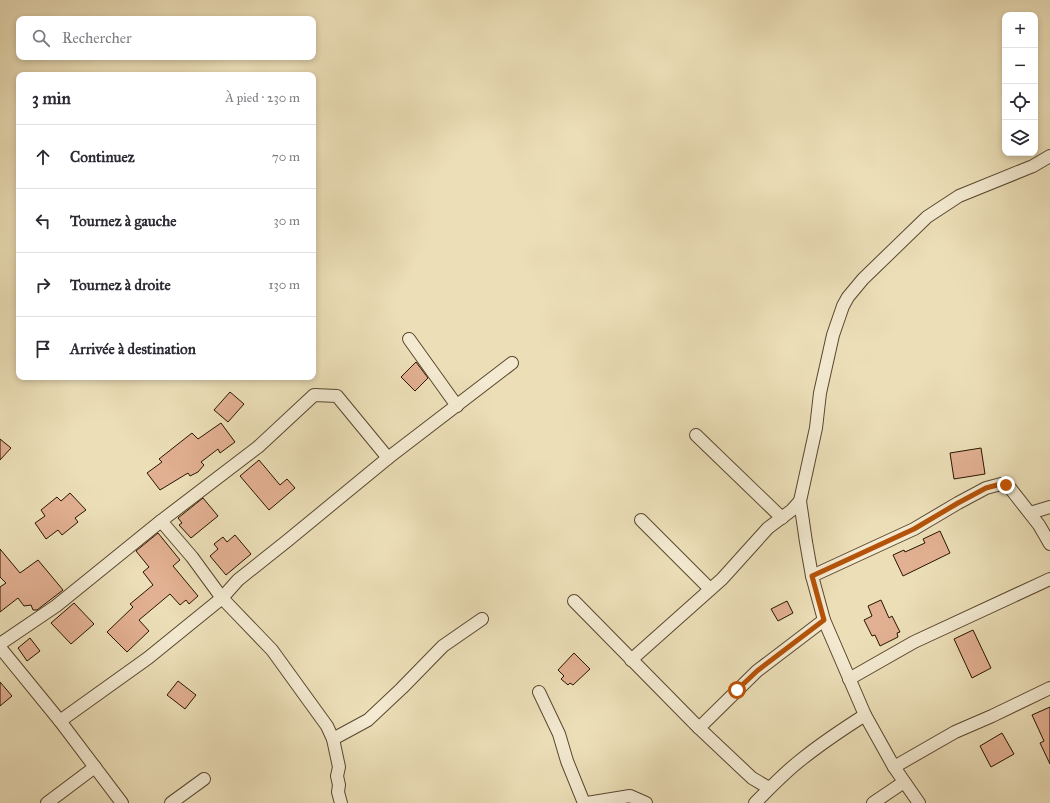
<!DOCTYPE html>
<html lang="fr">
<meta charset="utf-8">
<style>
:root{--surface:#fff;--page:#f2f2f3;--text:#2b2b33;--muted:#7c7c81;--line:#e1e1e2}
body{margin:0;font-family:"IM FELL Great Primer",serif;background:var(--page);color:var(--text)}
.controls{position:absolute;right:12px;top:12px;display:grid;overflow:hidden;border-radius:8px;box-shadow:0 2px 6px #0003}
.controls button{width:36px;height:36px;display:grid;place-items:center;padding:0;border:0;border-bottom:1px solid var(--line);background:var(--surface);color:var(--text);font:20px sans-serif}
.stop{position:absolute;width:12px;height:12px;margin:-9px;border:3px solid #b45309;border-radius:50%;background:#fff}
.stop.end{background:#b45309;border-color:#fff;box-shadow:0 1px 4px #0008}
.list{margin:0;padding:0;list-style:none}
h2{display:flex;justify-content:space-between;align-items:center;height:52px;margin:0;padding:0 16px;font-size:17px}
h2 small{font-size:13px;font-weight:400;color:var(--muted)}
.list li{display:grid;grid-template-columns:26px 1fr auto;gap:12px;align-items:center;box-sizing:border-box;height:64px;padding:0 16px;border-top:1px solid var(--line)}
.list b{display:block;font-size:15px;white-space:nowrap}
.list em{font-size:13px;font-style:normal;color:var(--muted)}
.icon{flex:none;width:22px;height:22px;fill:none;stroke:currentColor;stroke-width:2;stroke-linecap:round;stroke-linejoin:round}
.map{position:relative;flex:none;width:1050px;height:803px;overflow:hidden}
.search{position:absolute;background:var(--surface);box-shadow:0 2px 6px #0003;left:16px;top:16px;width:300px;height:44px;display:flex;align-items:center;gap:10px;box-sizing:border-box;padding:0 14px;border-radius:8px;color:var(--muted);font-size:15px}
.panel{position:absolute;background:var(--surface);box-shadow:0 2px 6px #0003;left:16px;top:72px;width:300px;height:308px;border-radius:8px}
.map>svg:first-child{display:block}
.building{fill:#e2b092;stroke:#281400}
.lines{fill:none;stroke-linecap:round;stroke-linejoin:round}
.minor-casing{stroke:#59472e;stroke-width:14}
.minor{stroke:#f3ead1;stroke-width:12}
.route{stroke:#b45309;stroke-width:5}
</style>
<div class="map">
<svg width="1050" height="803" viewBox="0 0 1050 803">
<rect width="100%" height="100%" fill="#ecdfb8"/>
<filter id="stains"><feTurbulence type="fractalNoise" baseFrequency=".005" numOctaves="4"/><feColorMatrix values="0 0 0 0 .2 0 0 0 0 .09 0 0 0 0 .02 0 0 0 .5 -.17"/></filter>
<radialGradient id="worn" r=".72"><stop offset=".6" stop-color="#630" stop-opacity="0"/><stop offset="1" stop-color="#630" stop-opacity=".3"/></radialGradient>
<g class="building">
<path d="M 416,362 L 428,378 L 415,391 L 401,377 Z"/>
<path d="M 230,392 L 244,404 L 228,422 L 214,410 Z"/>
<path d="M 221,423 L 235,442 L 220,453 L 218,449 L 201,462 L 204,465 L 198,472 L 190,476 L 188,473 L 160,490 L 147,473 L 162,462 L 159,459 L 192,433 L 198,439 Z"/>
<path d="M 0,439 L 11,448 L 0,460 Z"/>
<path d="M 981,448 L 985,474 L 954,479 L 950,453 Z"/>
<path d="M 259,460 L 280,485 L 287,479 L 295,488 L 269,510 L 240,476 Z"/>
<path d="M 70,493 L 86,510 L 75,518 L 78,522 L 62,535 L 58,530 L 46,539 L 35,523 L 45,516 L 41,510 L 57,497 L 61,501 Z"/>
<path d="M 203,498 L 218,516 L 191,538 L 179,525 L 182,523 L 178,518 Z"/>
<path d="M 940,531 L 950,553 L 903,576 L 893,555 L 904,550 L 905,552 L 925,543 L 923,539 Z"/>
<path d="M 158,533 L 180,560 L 173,566 L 198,596 L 189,604 L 186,600 L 180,605 L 170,594 L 139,620 L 149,631 L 127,652 L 107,632 L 133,607 L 130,604 L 153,585 L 143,572 L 149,567 L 136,551 Z"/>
<path d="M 235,535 L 251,554 L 226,575 L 210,556 L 218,549 L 214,544 L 223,537 L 227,542 Z"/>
<path d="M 0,549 L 20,573 L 38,560 L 63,590 L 37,610 L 33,610 L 31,605 L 24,606 L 18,598 L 0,612 L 0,587 L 6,583 L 0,577 Z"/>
<path d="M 881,600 L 889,618 L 892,616 L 900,632 L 897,633 L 898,637 L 880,646 L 875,635 L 872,636 L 864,620 L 872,616 L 868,606 Z"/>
<path d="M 787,601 L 793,613 L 778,621 L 771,609 Z"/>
<path d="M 74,603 L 94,624 L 71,644 L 51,623 Z"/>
<path d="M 973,630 L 991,668 L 972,678 L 954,639 Z"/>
<path d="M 30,638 L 40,651 L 27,661 L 18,648 Z"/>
<path d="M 574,653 L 590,669 L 573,685 L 570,683 L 568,685 L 561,679 L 564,676 L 558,670 Z"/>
<path d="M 178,681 L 196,695 L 185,709 L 167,695 Z"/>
<path d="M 0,682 L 12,696 L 0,706 Z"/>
<path d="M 1050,707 L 1050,764 L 1040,743 L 1044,741 L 1032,715 Z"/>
<path d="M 1002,733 L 1014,754 L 991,767 L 980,746 Z"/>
</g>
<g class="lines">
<defs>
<g id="minor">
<path d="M 409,339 L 457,406"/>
<path d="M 696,435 L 782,518"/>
<path d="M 1030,513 L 1050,507"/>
<path d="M 641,520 L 710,589"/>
<path d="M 812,576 L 914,529 L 958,503 L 986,488 L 1001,484 L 1010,488 L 1039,525 L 1050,544"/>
<path d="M 574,601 L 699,728 L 752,778 L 769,788"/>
<path d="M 0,644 L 56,606 L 161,521"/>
<path d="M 0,646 L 2,650 L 60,721 L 122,803"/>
<path d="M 631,660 L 722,579 L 768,528 L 792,510 L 800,501"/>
<path d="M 849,679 L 914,642 L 1050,579"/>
<path d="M 539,692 L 559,734 L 567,761 L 584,803"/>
<path d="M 60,721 L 148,658 L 222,598 L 238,580 L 287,541 L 388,458 L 512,363"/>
<path d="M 699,728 L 757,671 L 824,620"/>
<path d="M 333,739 L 368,720 L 402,688 L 443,646 L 482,619"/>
<path d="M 894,767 L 955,732 L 992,716 L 1050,688"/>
<path d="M 47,803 L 95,767"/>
<path d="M 171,803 L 204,779"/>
<path d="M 341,803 L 338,792 L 339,785 L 337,776 L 339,767 L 333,739 L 327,726 L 272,650 L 222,598 L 192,557 L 161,521 L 258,447 L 314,395 L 337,396 L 388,458"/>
<path d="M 587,803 L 630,796 L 646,803"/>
<path d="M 755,803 C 770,788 785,772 802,759 C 822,743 843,729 865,715"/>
<path d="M 873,803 L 904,782"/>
<path d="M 919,803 L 894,767 L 865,715 L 824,620 L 812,576 L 806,542 L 800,501 L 816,428 L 820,393 L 833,335 L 843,306 L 848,297 L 863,279 L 927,217 L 959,196 L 1033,166 L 1050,156"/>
</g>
</defs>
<use href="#minor" class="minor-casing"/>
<use href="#minor" class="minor"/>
</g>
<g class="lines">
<path class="route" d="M 737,690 L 757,671 L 824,620 L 812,576 L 914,529 L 958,503 L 986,488 L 1001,484 L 1006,485"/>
</g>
<rect width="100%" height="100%" filter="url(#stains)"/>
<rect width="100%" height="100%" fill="url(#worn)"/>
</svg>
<div class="controls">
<button>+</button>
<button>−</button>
<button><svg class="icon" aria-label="locate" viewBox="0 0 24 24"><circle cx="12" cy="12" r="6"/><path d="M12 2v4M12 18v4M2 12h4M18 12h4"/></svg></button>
<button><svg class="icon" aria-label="layers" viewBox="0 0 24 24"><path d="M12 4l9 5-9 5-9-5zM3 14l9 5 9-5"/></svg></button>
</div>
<div class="stop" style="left:737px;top:690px"></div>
<div class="stop end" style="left:1006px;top:485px"></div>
<div class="search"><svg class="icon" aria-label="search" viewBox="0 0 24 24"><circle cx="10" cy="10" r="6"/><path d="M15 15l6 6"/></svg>Rechercher</div>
<section class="panel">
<h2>3 min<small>À pied · 230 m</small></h2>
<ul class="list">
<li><svg class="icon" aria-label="ahead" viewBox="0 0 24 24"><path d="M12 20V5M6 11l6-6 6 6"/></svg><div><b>Continuez</b></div><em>70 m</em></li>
<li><svg class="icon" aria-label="left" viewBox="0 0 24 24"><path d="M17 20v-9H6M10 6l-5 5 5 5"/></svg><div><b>Tournez à gauche</b></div><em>30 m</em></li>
<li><svg class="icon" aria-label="right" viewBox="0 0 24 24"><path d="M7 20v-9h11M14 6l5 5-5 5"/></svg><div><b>Tournez à droite</b></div><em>130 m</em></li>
<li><svg class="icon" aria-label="arrive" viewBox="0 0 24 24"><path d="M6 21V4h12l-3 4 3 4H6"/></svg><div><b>Arrivée à destination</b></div></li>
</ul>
</section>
</div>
